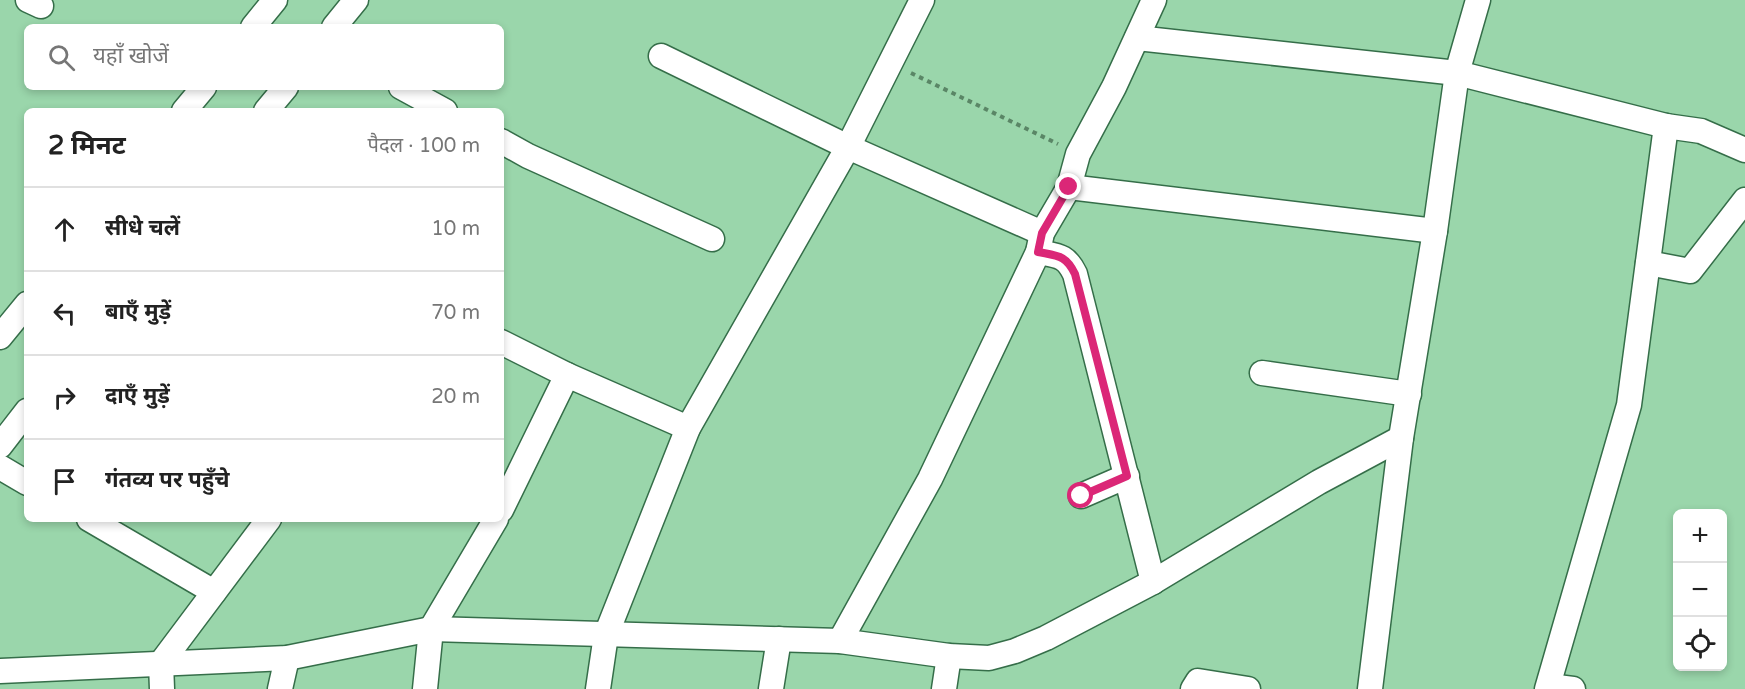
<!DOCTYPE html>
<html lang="hi">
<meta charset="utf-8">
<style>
:root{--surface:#fff;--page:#f6f6f6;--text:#222;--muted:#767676;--line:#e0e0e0}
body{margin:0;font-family:"Varela Round","Noto Sans Devanagari",sans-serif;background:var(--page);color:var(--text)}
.controls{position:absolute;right:18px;bottom:18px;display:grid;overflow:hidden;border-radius:9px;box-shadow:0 3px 9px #0003}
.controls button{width:54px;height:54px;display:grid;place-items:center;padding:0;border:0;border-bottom:2px solid var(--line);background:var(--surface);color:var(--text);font:30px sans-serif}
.stop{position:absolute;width:18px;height:18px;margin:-14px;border:4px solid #db2777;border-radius:50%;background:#fff}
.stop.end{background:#db2777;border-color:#fff;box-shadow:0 2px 6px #0008}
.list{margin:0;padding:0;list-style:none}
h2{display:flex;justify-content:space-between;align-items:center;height:78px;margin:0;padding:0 24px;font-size:26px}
h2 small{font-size:20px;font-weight:400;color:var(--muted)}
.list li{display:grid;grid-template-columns:39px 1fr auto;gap:18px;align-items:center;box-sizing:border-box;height:84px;padding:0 24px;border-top:2px solid var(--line)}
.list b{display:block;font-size:22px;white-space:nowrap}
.list em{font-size:20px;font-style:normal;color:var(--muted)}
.icon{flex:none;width:33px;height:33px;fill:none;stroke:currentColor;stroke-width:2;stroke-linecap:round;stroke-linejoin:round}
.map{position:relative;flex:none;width:1745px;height:689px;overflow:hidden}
.search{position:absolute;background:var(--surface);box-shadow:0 3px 9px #0003;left:24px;top:24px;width:480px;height:66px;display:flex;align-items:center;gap:15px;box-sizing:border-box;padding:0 21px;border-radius:9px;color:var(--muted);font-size:22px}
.panel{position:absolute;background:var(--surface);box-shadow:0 3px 9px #0003;left:24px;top:108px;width:480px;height:414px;border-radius:9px}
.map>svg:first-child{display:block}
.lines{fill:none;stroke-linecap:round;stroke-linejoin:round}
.minor-casing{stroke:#356e49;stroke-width:27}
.path{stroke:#5a8666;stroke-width:4;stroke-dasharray:4.5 4.5;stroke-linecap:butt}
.minor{stroke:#fff;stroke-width:24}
.route{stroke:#db2777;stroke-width:8}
</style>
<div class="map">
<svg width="1745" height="689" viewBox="0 0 1745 689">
<rect width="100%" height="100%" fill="#9ad6ab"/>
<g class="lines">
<defs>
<g id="minor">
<path d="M 28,0 L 41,6"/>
<path d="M 253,27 L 275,0"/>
<path d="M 334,27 L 356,0"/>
<path d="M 1137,38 L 1457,73 L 1666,126 L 1701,131 L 1745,150"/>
<path d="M 661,56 L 848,147 L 1042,233"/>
<path d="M 401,87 L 445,111"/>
<path d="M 184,111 L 204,87"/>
<path d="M 266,111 L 286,87"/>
<path d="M 501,141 L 528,156 L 712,239"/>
<path d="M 1069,187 L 1435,231"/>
<path d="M 1038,252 C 1058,256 1066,255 1075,274 L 1153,582"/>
<path d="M 1648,263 L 1690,271 L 1745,200"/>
<path d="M 0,337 L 27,304"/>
<path d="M 501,342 L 567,375 L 688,428"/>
<path d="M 1262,373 L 1409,394"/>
<path d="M 0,446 L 27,411"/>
<path d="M 0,467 L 27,483"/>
<path d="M 1081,496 L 1127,476"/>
<path d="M 501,510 L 567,375"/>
<path d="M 89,519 L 214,592"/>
<path d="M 840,641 L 930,479 L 1038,252 L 1042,233 L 1069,187 L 1078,154 L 1114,87 L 1154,0"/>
<path d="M 0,671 L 287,658 L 431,629 L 840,641 L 949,656 L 989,658 L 1015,651 L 1046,638 L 1153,582 L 1319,482 L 1401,438"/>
<path d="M 1549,686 L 1573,689"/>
<path d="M 162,689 L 161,663 L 269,519"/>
<path d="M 280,689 L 287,658"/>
<path d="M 425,689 L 431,629 L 496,519"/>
<path d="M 598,689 L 606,635 L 688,428 L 848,147 L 922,0"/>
<path d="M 771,689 L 779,639"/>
<path d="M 944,689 L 949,656"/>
<path d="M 1193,689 L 1198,681 L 1248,689"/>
<path d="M 1370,689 L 1401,438 L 1435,231 L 1457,73 L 1478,0"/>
<path d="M 1547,689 L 1629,405 L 1666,126"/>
</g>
</defs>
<use href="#minor" class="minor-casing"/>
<path class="path" d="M 911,73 L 1058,144"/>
<use href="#minor" class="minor"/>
</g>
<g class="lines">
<path class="route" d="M 1069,187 L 1042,233 L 1038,252 C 1058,256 1066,255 1075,274 L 1127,476 L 1081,496"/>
</g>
</svg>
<div class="controls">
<button>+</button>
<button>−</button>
<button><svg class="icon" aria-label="locate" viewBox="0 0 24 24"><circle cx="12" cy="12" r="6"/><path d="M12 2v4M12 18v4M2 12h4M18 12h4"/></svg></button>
</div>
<div class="stop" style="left:1081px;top:496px"></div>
<div class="stop end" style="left:1069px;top:187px"></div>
<div class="search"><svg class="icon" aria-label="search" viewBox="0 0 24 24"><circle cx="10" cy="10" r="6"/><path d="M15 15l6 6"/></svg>यहाँ खोजें</div>
<section class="panel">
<h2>2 मिनट<small>पैदल · 100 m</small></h2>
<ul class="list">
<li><svg class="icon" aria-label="ahead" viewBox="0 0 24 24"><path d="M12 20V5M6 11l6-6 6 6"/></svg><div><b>सीधे चलें</b></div><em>10 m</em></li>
<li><svg class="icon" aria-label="left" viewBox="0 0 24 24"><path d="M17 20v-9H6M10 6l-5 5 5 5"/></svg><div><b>बाएँ मुड़ें</b></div><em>70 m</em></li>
<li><svg class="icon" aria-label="right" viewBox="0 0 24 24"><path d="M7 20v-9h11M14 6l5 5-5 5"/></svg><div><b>दाएँ मुड़ें</b></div><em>20 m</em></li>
<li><svg class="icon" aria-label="arrive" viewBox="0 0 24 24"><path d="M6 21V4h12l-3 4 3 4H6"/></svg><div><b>गंतव्य पर पहुँचे</b></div></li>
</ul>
</section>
</div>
